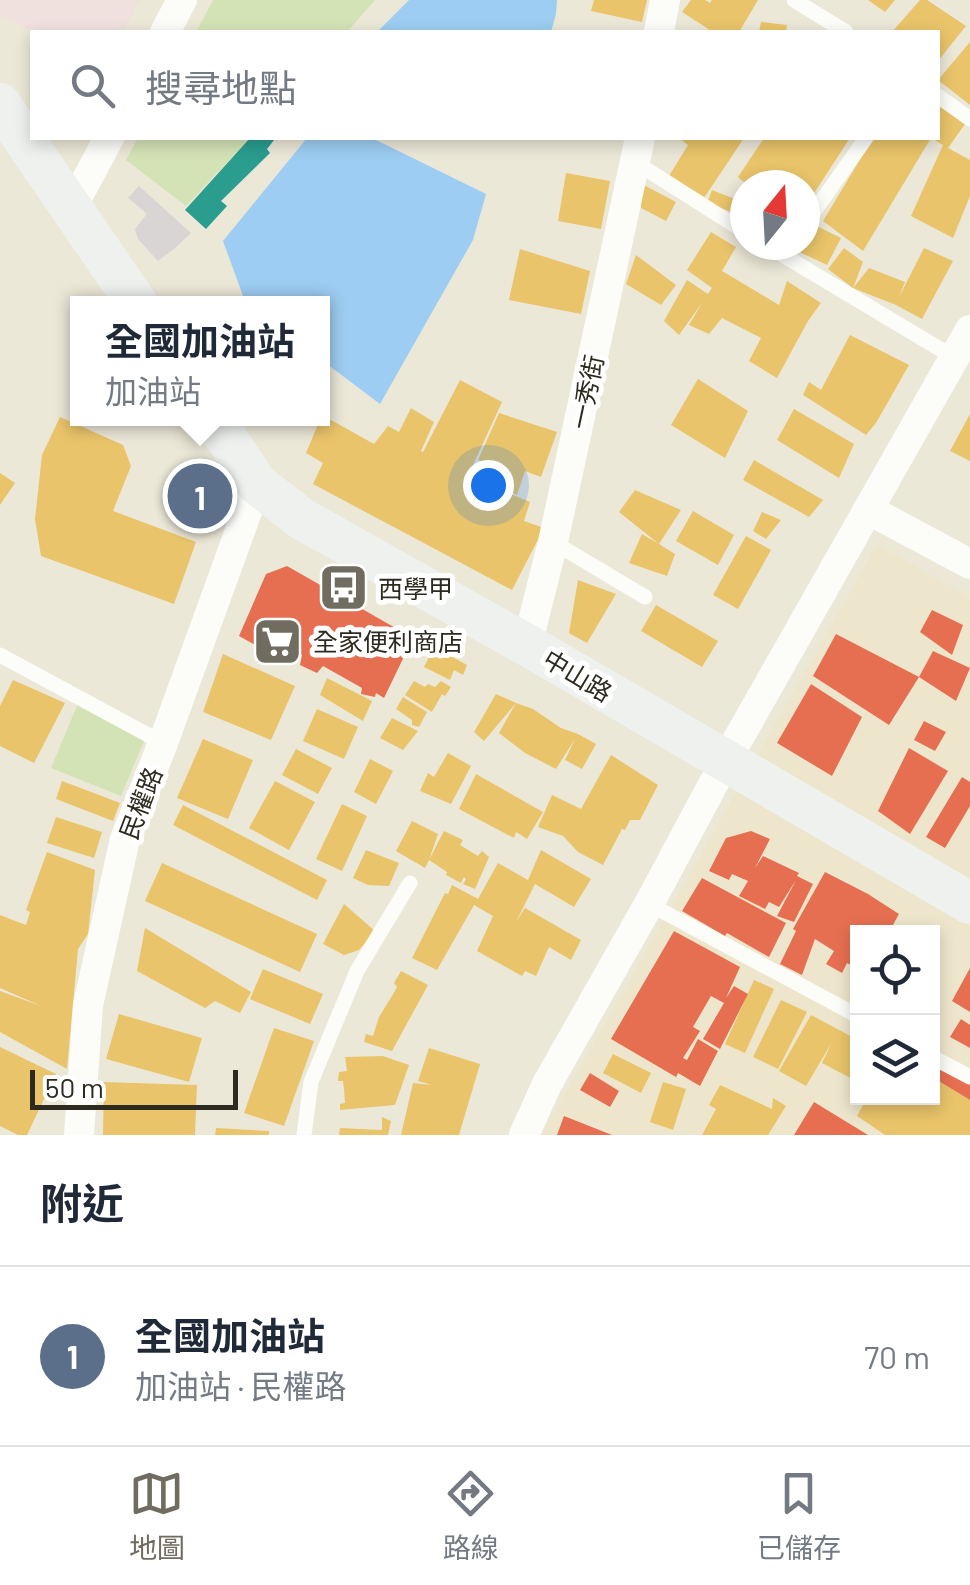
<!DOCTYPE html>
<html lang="zh-TW">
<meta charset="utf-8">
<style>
:root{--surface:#fff;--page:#f6f6f7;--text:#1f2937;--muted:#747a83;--line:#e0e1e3;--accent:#706c60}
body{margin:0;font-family:Barlow,"Noto Sans TC",sans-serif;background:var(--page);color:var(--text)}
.controls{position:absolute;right:30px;bottom:30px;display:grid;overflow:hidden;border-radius:0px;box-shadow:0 5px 15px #0003}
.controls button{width:90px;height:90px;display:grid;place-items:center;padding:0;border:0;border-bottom:2px solid var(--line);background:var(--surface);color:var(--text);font:50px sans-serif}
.compass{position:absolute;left:730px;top:170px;width:90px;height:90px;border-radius:50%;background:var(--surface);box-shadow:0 5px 15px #0003;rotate:18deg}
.scale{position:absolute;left:30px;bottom:25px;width:208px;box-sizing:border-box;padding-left:10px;border:5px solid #2d2a1f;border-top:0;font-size:28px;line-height:35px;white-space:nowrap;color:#2d2a1f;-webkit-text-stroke:8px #fff;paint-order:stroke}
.you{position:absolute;left:488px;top:485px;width:35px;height:35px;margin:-25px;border:8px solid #fff;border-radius:50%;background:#1a73e8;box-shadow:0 0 0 15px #1a73e833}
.badge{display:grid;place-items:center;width:65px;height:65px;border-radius:50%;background:var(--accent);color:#fff;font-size:32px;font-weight:700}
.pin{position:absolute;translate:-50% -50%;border:5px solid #fff;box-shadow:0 2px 10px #0006}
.popup{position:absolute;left:70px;top:296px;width:260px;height:130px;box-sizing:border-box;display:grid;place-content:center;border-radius:0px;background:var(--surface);filter:drop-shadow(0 2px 8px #0005);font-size:32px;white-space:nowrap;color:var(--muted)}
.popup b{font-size:38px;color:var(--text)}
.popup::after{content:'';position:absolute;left:50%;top:100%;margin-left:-20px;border:20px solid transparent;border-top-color:var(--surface)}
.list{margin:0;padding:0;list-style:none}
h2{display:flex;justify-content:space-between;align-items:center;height:130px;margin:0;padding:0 40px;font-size:42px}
h2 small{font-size:32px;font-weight:400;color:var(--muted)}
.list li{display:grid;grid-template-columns:65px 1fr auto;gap:30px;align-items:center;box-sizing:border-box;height:180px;padding:0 40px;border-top:2px solid var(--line)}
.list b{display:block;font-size:38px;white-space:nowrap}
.list p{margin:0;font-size:32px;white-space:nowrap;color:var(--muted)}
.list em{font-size:32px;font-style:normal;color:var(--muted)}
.icon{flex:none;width:55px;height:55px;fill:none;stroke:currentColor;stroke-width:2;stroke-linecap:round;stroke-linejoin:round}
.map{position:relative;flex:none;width:970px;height:1135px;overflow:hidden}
.search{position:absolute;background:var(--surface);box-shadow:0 5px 15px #0003;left:30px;right:30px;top:30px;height:110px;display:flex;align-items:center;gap:25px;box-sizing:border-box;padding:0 35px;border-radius:0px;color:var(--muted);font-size:38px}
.sheet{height:310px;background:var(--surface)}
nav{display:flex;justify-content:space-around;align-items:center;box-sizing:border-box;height:140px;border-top:2px solid var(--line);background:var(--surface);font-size:28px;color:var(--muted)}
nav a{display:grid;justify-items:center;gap:5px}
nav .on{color:var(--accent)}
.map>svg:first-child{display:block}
.built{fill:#eee6cc;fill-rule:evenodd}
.education{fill:#f0e1de}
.green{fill:#d4e3b6}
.water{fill:#9dcdf2}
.homes{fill:#e9c46a}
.shops{fill:#e76f51}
.schools{fill:#2a9d8f}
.building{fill:#d9d5d4}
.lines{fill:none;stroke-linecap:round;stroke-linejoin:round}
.lane{stroke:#fcfcf9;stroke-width:15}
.street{stroke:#fcfcf9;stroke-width:30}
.secondary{stroke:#eef1ed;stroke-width:42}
.labels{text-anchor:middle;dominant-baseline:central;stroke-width:10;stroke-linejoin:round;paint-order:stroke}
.street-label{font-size:25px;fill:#2d2a1f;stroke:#fff}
.poi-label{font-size:25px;fill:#2d2a1f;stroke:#fff;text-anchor:start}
</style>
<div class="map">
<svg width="970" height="1135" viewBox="0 0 970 1135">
<rect width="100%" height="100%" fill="#ece8d8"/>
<path class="built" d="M 877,544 L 970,597 L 970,1135 L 541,1135 ZM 858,932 L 932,932 L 932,1098 L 858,1098 Z"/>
<path class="education" d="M 0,0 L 140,0 L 123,32 L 34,32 L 0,16 Z"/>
<g class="green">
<path d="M 213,0 L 375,0 L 347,32 L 196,32 Z"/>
<path d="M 138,138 L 250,138 L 186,206 L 126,160 Z"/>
<path d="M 79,701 L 146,736 L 121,796 L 51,768 Z"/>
</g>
<g class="water">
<path d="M 409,0 L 557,0 L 556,14 L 551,32 L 377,32 Z"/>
<path d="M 307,138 L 372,138 L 486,194 L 473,240 L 380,404 L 323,361 L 322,304 L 251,303 L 243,296 L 223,241 Z"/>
</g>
<g class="homes">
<path d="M 594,0 L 647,0 L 642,22 L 591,11 Z"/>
<path d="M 691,0 L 705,0 L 710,3 L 712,0 L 758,0 L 739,32 L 713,32 L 682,12 Z"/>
<path d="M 868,0 L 895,0 L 885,12 Z"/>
<path d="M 920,0 L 927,0 L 966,26 L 938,61 L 938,32 L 892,32 Z"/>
<path d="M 761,22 L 787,25 L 786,32 L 759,32 Z"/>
<path d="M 970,42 L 970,105 L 938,80 Z"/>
<path d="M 938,105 L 965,124 L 948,148 L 970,160 L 970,196 L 953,238 L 911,216 L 943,145 L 931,138 L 863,251 L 823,221 L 873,138 L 938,138 Z"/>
<path d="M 679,138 L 744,138 L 702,201 L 669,176 L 688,145 Z"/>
<path d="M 764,138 L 850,138 L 805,207 L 805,185 L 747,185 L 738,177 Z"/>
<path d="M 566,173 L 610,181 L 601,229 L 558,221 Z"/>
<path d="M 640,183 L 676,202 L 666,221 L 641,208 Z"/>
<path d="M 712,190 L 745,203 L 740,215 L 707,203 Z"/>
<path d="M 807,221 L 841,238 L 827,265 L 793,249 L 795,245 L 805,245 Z"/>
<path d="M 711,232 L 736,247 L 722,271 L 779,305 L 787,281 L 821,303 L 808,321 L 777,378 L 749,361 L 761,338 L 722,318 L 709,334 L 689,325 L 702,303 L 679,335 L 664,321 L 687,280 L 708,294 L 712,288 L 687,270 Z"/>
<path d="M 844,248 L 863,262 L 853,288 L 869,268 L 905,282 L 899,297 L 924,248 L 953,261 L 922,319 L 896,305 L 853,288 L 828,269 Z"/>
<path d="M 520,249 L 590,271 L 581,314 L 509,300 Z"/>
<path d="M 636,255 L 676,285 L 661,305 L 626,284 Z"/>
<path d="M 850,335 L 909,365 L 876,423 L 866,435 L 803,395 L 809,382 L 821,390 Z"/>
<path d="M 698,379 L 748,411 L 725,458 L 671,425 Z"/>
<path d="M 460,380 L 502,402 L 468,476 L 530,502 L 524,521 L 544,528 L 512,590 L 313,484 L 323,463 L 306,453 L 322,415 L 374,444 L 388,426 L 399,432 L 411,408 L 434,422 L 421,451 L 423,452 Z"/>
<path d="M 794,409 L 854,444 L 839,478 L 777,440 Z"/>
<path d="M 499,413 L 557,432 L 541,477 L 525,471 L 517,495 L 479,475 L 485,463 L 478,460 Z"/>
<path d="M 970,414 L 970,461 L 950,451 Z"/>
<path d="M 60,417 L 123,445 L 131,466 L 113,511 L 196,542 L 174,604 L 41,556 L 35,519 L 42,455 Z"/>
<path d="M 754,460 L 823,500 L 809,517 L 743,480 Z"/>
<path d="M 0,473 L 15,483 L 0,505 Z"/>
<path d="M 635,490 L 681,510 L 659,544 L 675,554 L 667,576 L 629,563 L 642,534 L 659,544 L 619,512 Z"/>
<path d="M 693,511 L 734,535 L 718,565 L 676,541 Z"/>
<path d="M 762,512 L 781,520 L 766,539 L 753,531 Z"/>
<path d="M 746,536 L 771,550 L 738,609 L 713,595 Z"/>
<path d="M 578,580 L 616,594 L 587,643 L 569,633 Z"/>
<path d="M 656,605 L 718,641 L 702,667 L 641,631 Z"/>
<path d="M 434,647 L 467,665 L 463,675 L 454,670 L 450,680 L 424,667 Z"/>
<path d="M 223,654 L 295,686 L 271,740 L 203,712 Z"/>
<path d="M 327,678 L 372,701 L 363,721 L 320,695 Z"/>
<path d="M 13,680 L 65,703 L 34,763 L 0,746 L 0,706 Z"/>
<path d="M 414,681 L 425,687 L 428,684 L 435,687 L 441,681 L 451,687 L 445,696 L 442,694 L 432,712 L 405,695 Z"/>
<path d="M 496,694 L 516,703 L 484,741 L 474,732 Z"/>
<path d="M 403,697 L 427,712 L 419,727 L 412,725 L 412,720 L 396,709 Z"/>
<path d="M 516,703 L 533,709 L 561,728 L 578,734 L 596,744 L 582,769 L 565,760 L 575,739 L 556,769 L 525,753 L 499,733 Z"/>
<path d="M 317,709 L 358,727 L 344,759 L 303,741 Z"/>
<path d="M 392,718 L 418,731 L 403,750 L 380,738 Z"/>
<path d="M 203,739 L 253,760 L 228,819 L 177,798 Z"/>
<path d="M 296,749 L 332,768 L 318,794 L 282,775 Z"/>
<path d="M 448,753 L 471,766 L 451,804 L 420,791 L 428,773 L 434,777 Z"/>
<path d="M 611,755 L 658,785 L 640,820 L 630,820 L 625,830 L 622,829 L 603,865 L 578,852 L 563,836 L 538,827 L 552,795 L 581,809 Z"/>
<path d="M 370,759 L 393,771 L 376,804 L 354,792 Z"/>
<path d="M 476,774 L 543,812 L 527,839 L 516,832 L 514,838 L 459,809 Z"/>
<path d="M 62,781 L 120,803 L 113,821 L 56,799 Z"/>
<path d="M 275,781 L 315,802 L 289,850 L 249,828 Z"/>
<path d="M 342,804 L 367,816 L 342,871 L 316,859 Z"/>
<path d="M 183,805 L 327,880 L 317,900 L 173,825 Z"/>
<path d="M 56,817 L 102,832 L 94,858 L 47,843 Z"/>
<path d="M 412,821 L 438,834 L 429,860 L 444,831 L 463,840 L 460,845 L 478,856 L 482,851 L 489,857 L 475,889 L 463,884 L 466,879 L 464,877 L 461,883 L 446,875 L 447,872 L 429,860 L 425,868 L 396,851 Z"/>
<path d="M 366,850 L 399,863 L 389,886 L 368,885 L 353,878 Z"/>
<path d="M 541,850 L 591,879 L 574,907 L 535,884 L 516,922 L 525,908 L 581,940 L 571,960 L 549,947 L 536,976 L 525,971 L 522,976 L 477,951 L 493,916 L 474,905 L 437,970 L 412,958 L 445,893 L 448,894 L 452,885 L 478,899 L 498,863 L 528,880 Z"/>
<path d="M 47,852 L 95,870 L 88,934 L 78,949 L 67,1069 L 0,1032 L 0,991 L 41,1006 L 0,988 L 0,915 L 26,925 L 30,912 L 26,910 Z"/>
<path d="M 162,863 L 317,934 L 300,972 L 145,901 Z"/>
<path d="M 344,904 L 375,931 L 359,950 L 344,955 L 323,944 Z"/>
<path d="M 145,928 L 251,992 L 240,1013 L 215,1001 L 205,1008 L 137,971 Z"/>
<path d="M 263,969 L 323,994 L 310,1024 L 250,999 Z"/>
<path d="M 401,971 L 428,985 L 392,1051 L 364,1042 L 366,1034 L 373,1036 L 379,1017 L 395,991 L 397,987 L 394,983 Z"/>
<path d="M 754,980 L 774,989 L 745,1053 L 725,1044 Z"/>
<path d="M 781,1000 L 807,1012 L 778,1069 L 753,1057 Z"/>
<path d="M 119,1014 L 202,1038 L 189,1082 L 106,1059 Z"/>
<path d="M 811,1015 L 858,1040 L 858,1082 L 822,1063 L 832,1042 L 806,1086 L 779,1071 Z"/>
<path d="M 274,1028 L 314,1041 L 284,1126 L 244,1113 Z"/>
<path d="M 0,1047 L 56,1074 L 27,1135 L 18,1135 L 0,1126 Z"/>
<path d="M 429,1048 L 480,1064 L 459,1135 L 401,1135 L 413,1083 L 432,1085 L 418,1081 Z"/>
<path d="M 613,1054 L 651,1073 L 641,1093 L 603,1073 Z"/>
<path d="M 383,1056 L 409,1065 L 395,1105 L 340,1110 L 340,1104 L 345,1103 L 344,1089 L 343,1081 L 338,1081 L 339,1072 L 347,1071 L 345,1057 Z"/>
<path d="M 932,1077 L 970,1100 L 970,1135 L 885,1135 L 857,1116 L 867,1098 L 932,1098 Z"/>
<path d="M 104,1082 L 197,1085 L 195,1135 L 103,1135 Z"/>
<path d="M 663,1082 L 686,1089 L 673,1130 L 650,1122 Z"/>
<path d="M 720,1085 L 772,1109 L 773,1098 L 786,1106 L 768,1135 L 702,1135 L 716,1109 L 709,1105 Z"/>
<path d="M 382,1117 L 391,1121 L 388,1135 L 339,1135 L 340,1128 L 382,1130 Z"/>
<path d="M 216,1128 L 269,1131 L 269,1135 L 215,1135 Z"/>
</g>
<g class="shops">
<path d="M 287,566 L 413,638 L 384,698 L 376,693 L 375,697 L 361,694 L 362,688 L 323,666 L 317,673 L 300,665 L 302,655 L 295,652 L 289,664 L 239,636 L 266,574 Z"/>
<path d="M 932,610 L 963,625 L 952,655 L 920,632 Z"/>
<path d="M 836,634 L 919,677 L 889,725 L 813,676 Z"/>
<path d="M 933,651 L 970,668 L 956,701 L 919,677 Z"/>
<path d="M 811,684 L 862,717 L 832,776 L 777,743 Z"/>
<path d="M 924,721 L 946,732 L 935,751 L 914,740 Z"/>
<path d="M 909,748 L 948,771 L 910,834 L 878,811 Z"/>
<path d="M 962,777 L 970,782 L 970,806 L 945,848 L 926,837 Z"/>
<path d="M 751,831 L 770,839 L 755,868 L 763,856 L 799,873 L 797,876 L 813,884 L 794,922 L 777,916 L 796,880 L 779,907 L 769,902 L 765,909 L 739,896 L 748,881 L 732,874 L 729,880 L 709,871 L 726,838 Z"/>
<path d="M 825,872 L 868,894 L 899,914 L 889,932 L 858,932 L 858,969 L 847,963 L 842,973 L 826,964 L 834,951 L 815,939 L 802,975 L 780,964 L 796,931 L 793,929 Z"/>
<path d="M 702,878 L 786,923 L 769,957 L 727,933 L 725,936 L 682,911 Z"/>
<path d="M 674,931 L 740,967 L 726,998 L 734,986 L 748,994 L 720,1049 L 703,1039 L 724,1003 L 711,996 L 693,1027 L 700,1031 L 683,1058 L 687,1060 L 698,1039 L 718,1051 L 700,1086 L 678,1073 L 676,1077 L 611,1039 Z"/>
<path d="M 970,968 L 970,1012 L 952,1001 Z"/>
<path d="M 961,1019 L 970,1025 L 970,1048 L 950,1037 Z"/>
<path d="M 935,1063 L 970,1082 L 970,1100 L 932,1077 Z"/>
<path d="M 590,1073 L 619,1091 L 610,1107 L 580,1090 Z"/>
<path d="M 814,1102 L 868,1135 L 794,1135 Z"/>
<path d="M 564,1116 L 612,1135 L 557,1135 Z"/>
</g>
<path class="schools" d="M 250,138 L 272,138 L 274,140 L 267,149 L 270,153 L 221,201 L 227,206 L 206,229 L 185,210 Z"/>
<path class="building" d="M 139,186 L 191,233 L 175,248 L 158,261 L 138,239 L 135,229 L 147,214 L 128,198 Z"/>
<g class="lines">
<g class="lane">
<path d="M 794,0 L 846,32"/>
<path d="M 938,96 L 970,119"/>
<path d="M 635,162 L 745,232"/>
<path d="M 813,213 L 866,138"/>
<path d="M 766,245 L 955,358"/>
<path d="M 553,542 L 645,597"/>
<path d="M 0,655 L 163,743"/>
<path d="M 649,904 L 858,1016"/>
<path d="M 932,1057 L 970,1077"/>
<path d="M 304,1135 L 311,1082 L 357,971 L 410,883"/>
</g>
<g class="street">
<path d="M 165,32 L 182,0"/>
<path d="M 659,32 L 665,0"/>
<path d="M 72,207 L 109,138"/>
<path d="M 869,510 L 970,564"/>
<path d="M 527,645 L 553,542 L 640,138"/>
<path d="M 79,1135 L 88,1005 L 125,839 L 163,743 L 257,484"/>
<path d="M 524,1135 L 547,1084 L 649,904 L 725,762 L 970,330"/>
</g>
<g class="secondary">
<path d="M 0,104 L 137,304"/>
<path d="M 213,418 L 257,484 L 302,519 L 527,645 L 970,903"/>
</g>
</g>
<defs>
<symbol id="bus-square" viewBox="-11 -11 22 22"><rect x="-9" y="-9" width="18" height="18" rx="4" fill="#706c60" stroke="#fff"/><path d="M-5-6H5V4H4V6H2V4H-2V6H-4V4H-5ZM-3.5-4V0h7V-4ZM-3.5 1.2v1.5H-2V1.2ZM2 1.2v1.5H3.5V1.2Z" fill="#fff"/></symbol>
<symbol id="supermarket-square" viewBox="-11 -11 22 22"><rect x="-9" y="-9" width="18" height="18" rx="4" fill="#706c60" stroke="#fff"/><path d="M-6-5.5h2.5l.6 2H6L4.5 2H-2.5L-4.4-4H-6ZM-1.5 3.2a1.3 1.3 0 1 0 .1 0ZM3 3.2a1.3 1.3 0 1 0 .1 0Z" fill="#fff"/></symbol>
</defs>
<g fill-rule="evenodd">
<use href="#bus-square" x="316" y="560" width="55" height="55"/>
<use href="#supermarket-square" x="250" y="614" width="55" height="55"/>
</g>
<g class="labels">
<g class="street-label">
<text transform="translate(586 392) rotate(-78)">一秀街</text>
<text transform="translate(578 675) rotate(31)">中山路</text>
<text transform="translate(140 803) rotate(-69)">民權路</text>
</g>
<g class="poi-label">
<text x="378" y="588">西學甲</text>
<text x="313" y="641">全家便利商店</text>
</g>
</g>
</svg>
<div class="controls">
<button><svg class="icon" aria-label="locate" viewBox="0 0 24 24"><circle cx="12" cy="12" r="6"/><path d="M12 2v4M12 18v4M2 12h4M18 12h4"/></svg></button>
<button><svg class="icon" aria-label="layers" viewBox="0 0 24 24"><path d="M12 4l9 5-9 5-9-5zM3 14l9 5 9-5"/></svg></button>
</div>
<svg class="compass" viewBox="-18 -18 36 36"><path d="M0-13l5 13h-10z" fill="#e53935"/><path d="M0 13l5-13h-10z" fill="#747a83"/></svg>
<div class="scale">50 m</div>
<div class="you"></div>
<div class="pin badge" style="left:200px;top:496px;background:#5c6f8a">1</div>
<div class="popup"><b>全國加油站</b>加油站</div>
<div class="search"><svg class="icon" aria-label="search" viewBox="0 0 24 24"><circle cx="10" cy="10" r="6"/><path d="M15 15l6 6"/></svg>搜尋地點</div>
</div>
<section class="sheet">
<h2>附近<small></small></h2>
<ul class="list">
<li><span class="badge" style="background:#5c6f8a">1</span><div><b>全國加油站</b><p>加油站 · 民權路</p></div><em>70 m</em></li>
</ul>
</section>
<nav>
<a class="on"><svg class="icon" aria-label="map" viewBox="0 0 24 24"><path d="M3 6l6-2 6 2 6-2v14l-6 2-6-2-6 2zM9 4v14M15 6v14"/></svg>地圖</a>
<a><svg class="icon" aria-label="directions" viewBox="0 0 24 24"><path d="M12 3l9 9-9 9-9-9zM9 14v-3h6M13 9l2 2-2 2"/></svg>路線</a>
<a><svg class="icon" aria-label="saved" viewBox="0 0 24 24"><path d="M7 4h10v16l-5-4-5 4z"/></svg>已儲存</a>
</nav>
